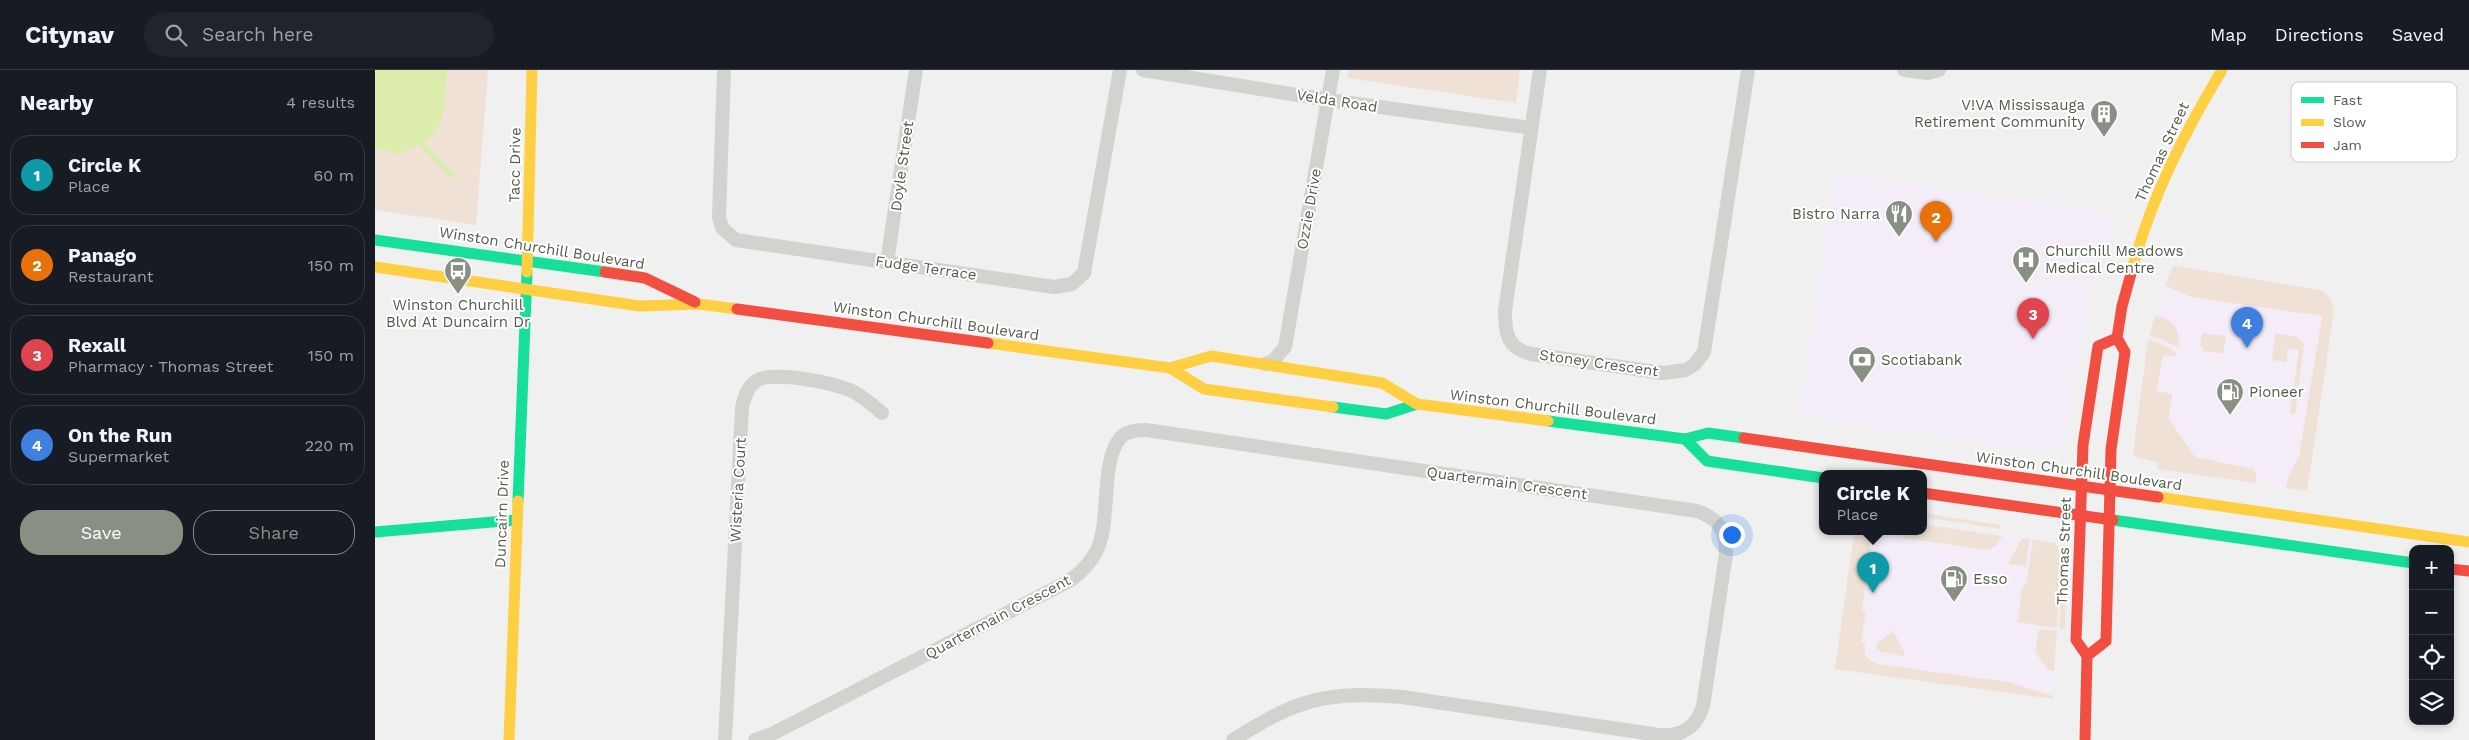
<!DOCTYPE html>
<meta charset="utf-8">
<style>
:root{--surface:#171b24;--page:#20242c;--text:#f1f3f6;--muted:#9ea1a6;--line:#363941;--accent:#899083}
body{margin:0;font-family:"Work Sans",sans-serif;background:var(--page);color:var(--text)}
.controls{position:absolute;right:15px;bottom:15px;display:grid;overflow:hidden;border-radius:10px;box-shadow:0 2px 8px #0003}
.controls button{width:45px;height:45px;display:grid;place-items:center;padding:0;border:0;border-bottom:1px solid var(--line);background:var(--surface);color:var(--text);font:25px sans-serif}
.you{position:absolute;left:1356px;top:464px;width:18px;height:18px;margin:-12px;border:4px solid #fff;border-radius:50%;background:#1a73e8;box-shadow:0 0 0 8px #1a73e833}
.badge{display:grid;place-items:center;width:32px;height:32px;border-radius:50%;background:var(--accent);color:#fff;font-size:16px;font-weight:700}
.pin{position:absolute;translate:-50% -41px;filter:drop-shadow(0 1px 2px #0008)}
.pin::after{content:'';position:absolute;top:26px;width:18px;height:15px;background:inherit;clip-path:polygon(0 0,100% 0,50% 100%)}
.popup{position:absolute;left:1444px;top:400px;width:108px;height:65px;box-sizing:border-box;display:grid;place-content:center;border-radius:10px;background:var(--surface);filter:drop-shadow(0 1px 4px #0005);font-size:16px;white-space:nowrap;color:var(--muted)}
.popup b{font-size:19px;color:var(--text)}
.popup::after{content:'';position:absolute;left:50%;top:100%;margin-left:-10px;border:10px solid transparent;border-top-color:var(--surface)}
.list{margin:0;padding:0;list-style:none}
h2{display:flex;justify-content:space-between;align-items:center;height:65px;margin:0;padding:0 20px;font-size:21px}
h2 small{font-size:16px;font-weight:400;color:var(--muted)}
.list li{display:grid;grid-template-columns:32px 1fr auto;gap:15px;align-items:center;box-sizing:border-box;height:80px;margin:0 10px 10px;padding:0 10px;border:1px solid var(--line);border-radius:20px}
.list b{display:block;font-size:19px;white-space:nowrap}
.list p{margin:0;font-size:16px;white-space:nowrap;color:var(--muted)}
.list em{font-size:16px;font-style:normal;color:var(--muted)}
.actions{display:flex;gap:10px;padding:15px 20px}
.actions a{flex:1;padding:11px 0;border:1px solid var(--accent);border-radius:20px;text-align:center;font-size:18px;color:var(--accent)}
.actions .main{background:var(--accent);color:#fff}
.icon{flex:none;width:28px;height:28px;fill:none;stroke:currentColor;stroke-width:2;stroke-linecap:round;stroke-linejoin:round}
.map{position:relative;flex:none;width:2094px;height:670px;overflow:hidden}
header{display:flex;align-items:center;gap:30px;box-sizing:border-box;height:70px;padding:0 25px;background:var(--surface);border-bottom:1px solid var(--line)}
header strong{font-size:24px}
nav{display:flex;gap:28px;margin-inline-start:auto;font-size:18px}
.search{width:350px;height:45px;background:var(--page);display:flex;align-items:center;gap:12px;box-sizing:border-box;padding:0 18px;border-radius:28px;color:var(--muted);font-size:19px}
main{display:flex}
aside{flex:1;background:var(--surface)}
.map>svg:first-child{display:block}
.commercial{fill:#f4edf7}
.green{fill:#efe1d6}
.water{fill:#dbecab}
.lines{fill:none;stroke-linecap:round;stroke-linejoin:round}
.stream{stroke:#dbecab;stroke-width:5}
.street{stroke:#d1d3cf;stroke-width:14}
.fast{stroke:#16e098;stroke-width:11}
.slow{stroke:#ffcf43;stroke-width:11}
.jam{stroke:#f24e42;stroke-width:11}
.labels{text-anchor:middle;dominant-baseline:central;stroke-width:4;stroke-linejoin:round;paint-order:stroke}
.street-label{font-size:15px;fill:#525d48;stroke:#fff}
.poi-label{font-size:15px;fill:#525d48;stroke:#fff;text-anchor:start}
.key{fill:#fff;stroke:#cbcec8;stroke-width:1}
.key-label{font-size:14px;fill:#525d48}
</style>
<header>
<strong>Citynav</strong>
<div class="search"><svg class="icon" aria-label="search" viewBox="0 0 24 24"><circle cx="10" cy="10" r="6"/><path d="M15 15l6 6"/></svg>Search here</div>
<nav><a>Map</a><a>Directions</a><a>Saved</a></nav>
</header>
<main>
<aside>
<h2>Nearby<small>4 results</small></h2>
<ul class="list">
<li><span class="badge" style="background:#0f9aa8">1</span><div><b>Circle K</b><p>Place</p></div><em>60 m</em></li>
<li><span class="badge" style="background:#e8710a">2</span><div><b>Panago</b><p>Restaurant</p></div><em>150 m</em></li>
<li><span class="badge" style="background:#e0444e">3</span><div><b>Rexall</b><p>Pharmacy · Thomas Street</p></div><em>150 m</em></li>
<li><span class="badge" style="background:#3f7fe0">4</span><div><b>On the Run</b><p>Supermarket</p></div><em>220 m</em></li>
</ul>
<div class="actions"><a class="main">Save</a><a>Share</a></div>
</aside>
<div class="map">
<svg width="2094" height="670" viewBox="0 0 2094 670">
<rect width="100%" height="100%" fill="#f0f0f1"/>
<g class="commercial">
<path d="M 1460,103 L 1741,144 L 1717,212 L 1689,371 L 1686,376 L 1678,381 L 1670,382 L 1424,347 Z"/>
<path d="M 1798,195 L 1944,220 L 1950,223 L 1956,229 L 1958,235 L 1958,248 L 1932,421 L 1782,399 L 1782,392 L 1760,387 L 1758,383 L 1773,270 Z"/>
<path d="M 1548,454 L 1680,473 L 1685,480 L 1678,629 L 1460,599 L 1479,462 L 1548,462 Z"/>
</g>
<g class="green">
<path d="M 73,0 L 113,0 L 101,155 L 0,140 L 0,78 L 25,85 C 35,77 51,72 58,64 C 74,47 68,21 73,0 Z"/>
<path d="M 974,0 L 1145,0 L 1141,33 L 972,8 Z"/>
<path d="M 1798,195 L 1944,220 C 1956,225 1960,235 1958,248 L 1932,421 L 1911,418 L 1914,405 L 1924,386 L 1947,246 L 1816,227 L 1790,216 Z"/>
<path d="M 1780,245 C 1799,248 1805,260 1804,278 L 1786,269 L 1774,266 Z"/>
<path d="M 1827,263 L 1851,266 L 1848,284 L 1829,281 L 1825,274 Z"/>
<path d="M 1900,263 C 1911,265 1923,264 1929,274 L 1920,345 L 1915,343 L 1924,280 L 1913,279 L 1911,292 L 1897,290 Z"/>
<path d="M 1773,270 L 1785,273 L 1802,283 L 1801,287 L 1788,285 L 1781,321 L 1797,324 L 1794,349 L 1820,387 L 1878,399 L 1881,405 L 1882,413 L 1782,399 L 1782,392 L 1760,387 L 1758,383 Z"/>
<path d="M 1548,443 L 1625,455 L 1627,459 L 1548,447 Z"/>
<path d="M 1548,454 L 1627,466 L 1621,476 L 1613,480 L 1529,468 L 1521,462 L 1548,462 Z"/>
<path d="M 1479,462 L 1496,462 L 1494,476 L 1498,486 L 1492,486 L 1490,503 L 1492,503 L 1487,540 L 1491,541 L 1486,572 L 1490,573 C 1488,585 1492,590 1502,594 L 1633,612 L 1678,626 L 1678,629 L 1460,599 Z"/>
<path d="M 1647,468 L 1655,469 L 1651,496 L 1633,494 Z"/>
<path d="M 1658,470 L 1680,473 L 1685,480 L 1682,558 L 1643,552 L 1647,518 L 1651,514 Z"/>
<path d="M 1689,481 L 1691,493 L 1690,559 L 1684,559 Z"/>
<path d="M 1664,559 L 1682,561 L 1679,601 L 1673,600 L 1660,582 Z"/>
<path d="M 1518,561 L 1530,583 L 1529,586 L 1506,582 L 1501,579 L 1503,572 Z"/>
</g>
<path class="water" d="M 0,0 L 73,0 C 68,21 74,47 58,64 C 51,72 35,77 25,85 L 0,78 Z"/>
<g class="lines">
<path class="stream" d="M 41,68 L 77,106"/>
<g class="street">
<path d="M 349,0 L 344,147 L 347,158 L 361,170 L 679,217 L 697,214 L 709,203 L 745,0"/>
<path d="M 768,0 L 954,30 L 1156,58"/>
<path d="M 1165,0 L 1130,241 C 1130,263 1132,278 1156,284 L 1288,303 L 1311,300 L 1320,294 L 1329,282 L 1373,0"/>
<path d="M 1529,0 L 1553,3 L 1564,0"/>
<path d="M 512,192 L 541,0"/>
<path d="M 890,294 L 898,291 L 910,277 L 958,0"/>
<path d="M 350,670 L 367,338 C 369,328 372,317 381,311 C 396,300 463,313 479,322 C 489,328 499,336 507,343"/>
<path d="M 380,670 L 397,664 L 696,510 C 706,502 715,494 721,482 C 737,452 724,392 746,367 C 752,361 763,360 771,360 L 1322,441 C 1344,449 1351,460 1351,484 L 1328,636 C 1321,658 1306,667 1284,665 L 1027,627 C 951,620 921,630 858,670"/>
</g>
<g class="fast">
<path d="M 0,170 L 230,202"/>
<path d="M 958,337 L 1011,344 L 1042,334"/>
<path d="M 1173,351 L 1310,369 L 1333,363 L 1369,368"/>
<path d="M 1310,369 L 1332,391 L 1448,408"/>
<path d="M 143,431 L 152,202"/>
<path d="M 1738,450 L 2038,493"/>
<path d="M 0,462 L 142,450"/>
</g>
<g class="slow">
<path d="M 0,197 L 265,236 L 324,234 L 362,239"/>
<path d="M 1757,200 C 1776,128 1809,63 1847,0"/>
<path d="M 152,202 L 157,0"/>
<path d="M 613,273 L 795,298 L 829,319 L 958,337"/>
<path d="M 795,298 L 836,286 L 1007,313 L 1042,334 L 1173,351"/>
<path d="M 1783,427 L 2094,472"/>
<path d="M 134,670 L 143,431"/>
</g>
<g class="jam">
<path d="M 230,202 L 270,208 L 320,232"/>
<path d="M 362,239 L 613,273"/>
<path d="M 1369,368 L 1783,427"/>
<path d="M 1548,423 L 1738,450"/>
<path d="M 2075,499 L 2094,501"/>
<path d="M 1712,586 L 1731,571 L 1736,379 L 1750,282 L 1742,268 L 1747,236 L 1757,200"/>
<path d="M 1710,670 L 1712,586 L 1701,570 L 1708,375 L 1723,276 L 1742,268"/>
</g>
</g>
<defs>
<symbol id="building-pin" viewBox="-11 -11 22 30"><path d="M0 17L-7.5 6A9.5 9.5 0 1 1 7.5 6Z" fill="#899083" stroke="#fff"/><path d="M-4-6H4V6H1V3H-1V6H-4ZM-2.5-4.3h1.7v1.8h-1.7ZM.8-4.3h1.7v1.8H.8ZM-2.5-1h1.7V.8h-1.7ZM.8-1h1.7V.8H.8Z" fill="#fff"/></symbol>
<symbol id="restaurant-pin" viewBox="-11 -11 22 30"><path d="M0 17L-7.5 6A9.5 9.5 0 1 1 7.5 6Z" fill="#899083" stroke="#fff"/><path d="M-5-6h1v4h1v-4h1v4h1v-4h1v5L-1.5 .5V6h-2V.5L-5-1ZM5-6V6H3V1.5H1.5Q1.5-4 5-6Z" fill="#fff"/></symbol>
<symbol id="hospital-pin" viewBox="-11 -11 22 30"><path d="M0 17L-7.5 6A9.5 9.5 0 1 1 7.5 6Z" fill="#899083" stroke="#fff"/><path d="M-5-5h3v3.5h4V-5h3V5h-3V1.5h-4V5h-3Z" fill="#fff"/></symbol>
<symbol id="bus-pin" viewBox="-11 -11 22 30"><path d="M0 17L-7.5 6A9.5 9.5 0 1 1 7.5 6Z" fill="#899083" stroke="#fff"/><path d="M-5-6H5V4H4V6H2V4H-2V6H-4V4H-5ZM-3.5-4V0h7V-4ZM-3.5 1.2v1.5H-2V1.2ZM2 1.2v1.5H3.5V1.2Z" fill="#fff"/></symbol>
<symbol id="bank-pin" viewBox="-11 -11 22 30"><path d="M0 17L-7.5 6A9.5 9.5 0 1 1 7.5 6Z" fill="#899083" stroke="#fff"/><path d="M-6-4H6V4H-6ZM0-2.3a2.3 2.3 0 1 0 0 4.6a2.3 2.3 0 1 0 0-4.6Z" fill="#fff"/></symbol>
<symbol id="fuel-pin" viewBox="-11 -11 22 30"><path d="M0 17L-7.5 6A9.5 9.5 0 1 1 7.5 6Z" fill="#899083" stroke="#fff"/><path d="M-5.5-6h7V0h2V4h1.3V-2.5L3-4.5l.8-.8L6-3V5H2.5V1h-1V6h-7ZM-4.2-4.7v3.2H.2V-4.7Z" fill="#fff"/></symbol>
</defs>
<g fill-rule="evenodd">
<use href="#building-pin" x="1713" y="28" width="32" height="43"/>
<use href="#restaurant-pin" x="1508" y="128" width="32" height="43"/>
<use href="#hospital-pin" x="1635" y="174" width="32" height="43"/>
<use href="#bus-pin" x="67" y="185" width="32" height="43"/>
<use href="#bank-pin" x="1471" y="274" width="32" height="43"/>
<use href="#fuel-pin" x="1839" y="306" width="32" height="43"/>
<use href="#fuel-pin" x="1563" y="493" width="32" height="43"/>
</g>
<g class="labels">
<g class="street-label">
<text transform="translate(962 31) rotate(9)">Velda Road</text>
<text transform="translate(1787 82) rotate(-65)">Thomas Street</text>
<text transform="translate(140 95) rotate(-89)">Tacc Drive</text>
<text transform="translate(527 96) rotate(-82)">Doyle Street</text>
<text transform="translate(934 139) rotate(-80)">Ozzie Drive</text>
<text transform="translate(167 178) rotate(9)">Winston Churchill Boulevard</text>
<text transform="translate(551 198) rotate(8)">Fudge Terrace</text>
<text transform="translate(561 251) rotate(8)">Winston Churchill Boulevard</text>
<text transform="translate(1224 293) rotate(8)">Stoney Crescent</text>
<text transform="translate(1178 337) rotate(7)">Winston Churchill Boulevard</text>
<text transform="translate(1704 401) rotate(8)">Winston Churchill Boulevard</text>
<text transform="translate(1132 413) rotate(8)">Quartermain Crescent</text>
<text transform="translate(363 420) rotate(-87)">Wisteria Court</text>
<text transform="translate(127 444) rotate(-88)">Duncairn Drive</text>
<text transform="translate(1689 481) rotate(-88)">Thomas Street</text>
<text transform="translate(623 547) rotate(-28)">Quartermain Crescent</text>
</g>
<g class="poi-label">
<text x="1710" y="35" text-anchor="end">V!VA Mississauga<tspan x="1710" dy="17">Retirement Community</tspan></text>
<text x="1505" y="144" text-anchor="end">Bistro Narra</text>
<text x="1670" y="181">Churchill Meadows<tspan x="1670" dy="17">Medical Centre</tspan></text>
<text x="83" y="235" text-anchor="middle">Winston Churchill<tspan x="83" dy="17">Blvd At Duncairn Dr</tspan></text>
<text x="1506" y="290">Scotiabank</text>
<text x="1874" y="322">Pioneer</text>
<text x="1598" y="509">Esso</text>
</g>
</g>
<rect x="1916" y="12" width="166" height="80" rx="8" class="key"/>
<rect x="1926" y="27" width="23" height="6" fill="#16e098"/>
<rect x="1926" y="49" width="23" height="7" fill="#ffcf43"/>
<rect x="1926" y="72" width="23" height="6" fill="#f24e42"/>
<g class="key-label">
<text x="1958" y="35">Fast</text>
<text x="1958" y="57">Slow</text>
<text x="1958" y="80">Jam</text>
</g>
</svg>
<div class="controls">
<button>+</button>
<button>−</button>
<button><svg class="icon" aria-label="locate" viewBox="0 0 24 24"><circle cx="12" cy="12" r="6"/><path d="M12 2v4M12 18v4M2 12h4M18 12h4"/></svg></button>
<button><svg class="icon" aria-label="layers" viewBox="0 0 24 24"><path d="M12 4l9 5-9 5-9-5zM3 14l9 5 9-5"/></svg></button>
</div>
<div class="you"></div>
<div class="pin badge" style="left:1498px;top:523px;background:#0f9aa8">1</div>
<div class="popup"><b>Circle K</b>Place</div>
<div class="pin badge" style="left:1561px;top:172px;background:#e8710a">2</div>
<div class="pin badge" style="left:1658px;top:269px;background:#e0444e">3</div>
<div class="pin badge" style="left:1872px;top:278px;background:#3f7fe0">4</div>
</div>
</main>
